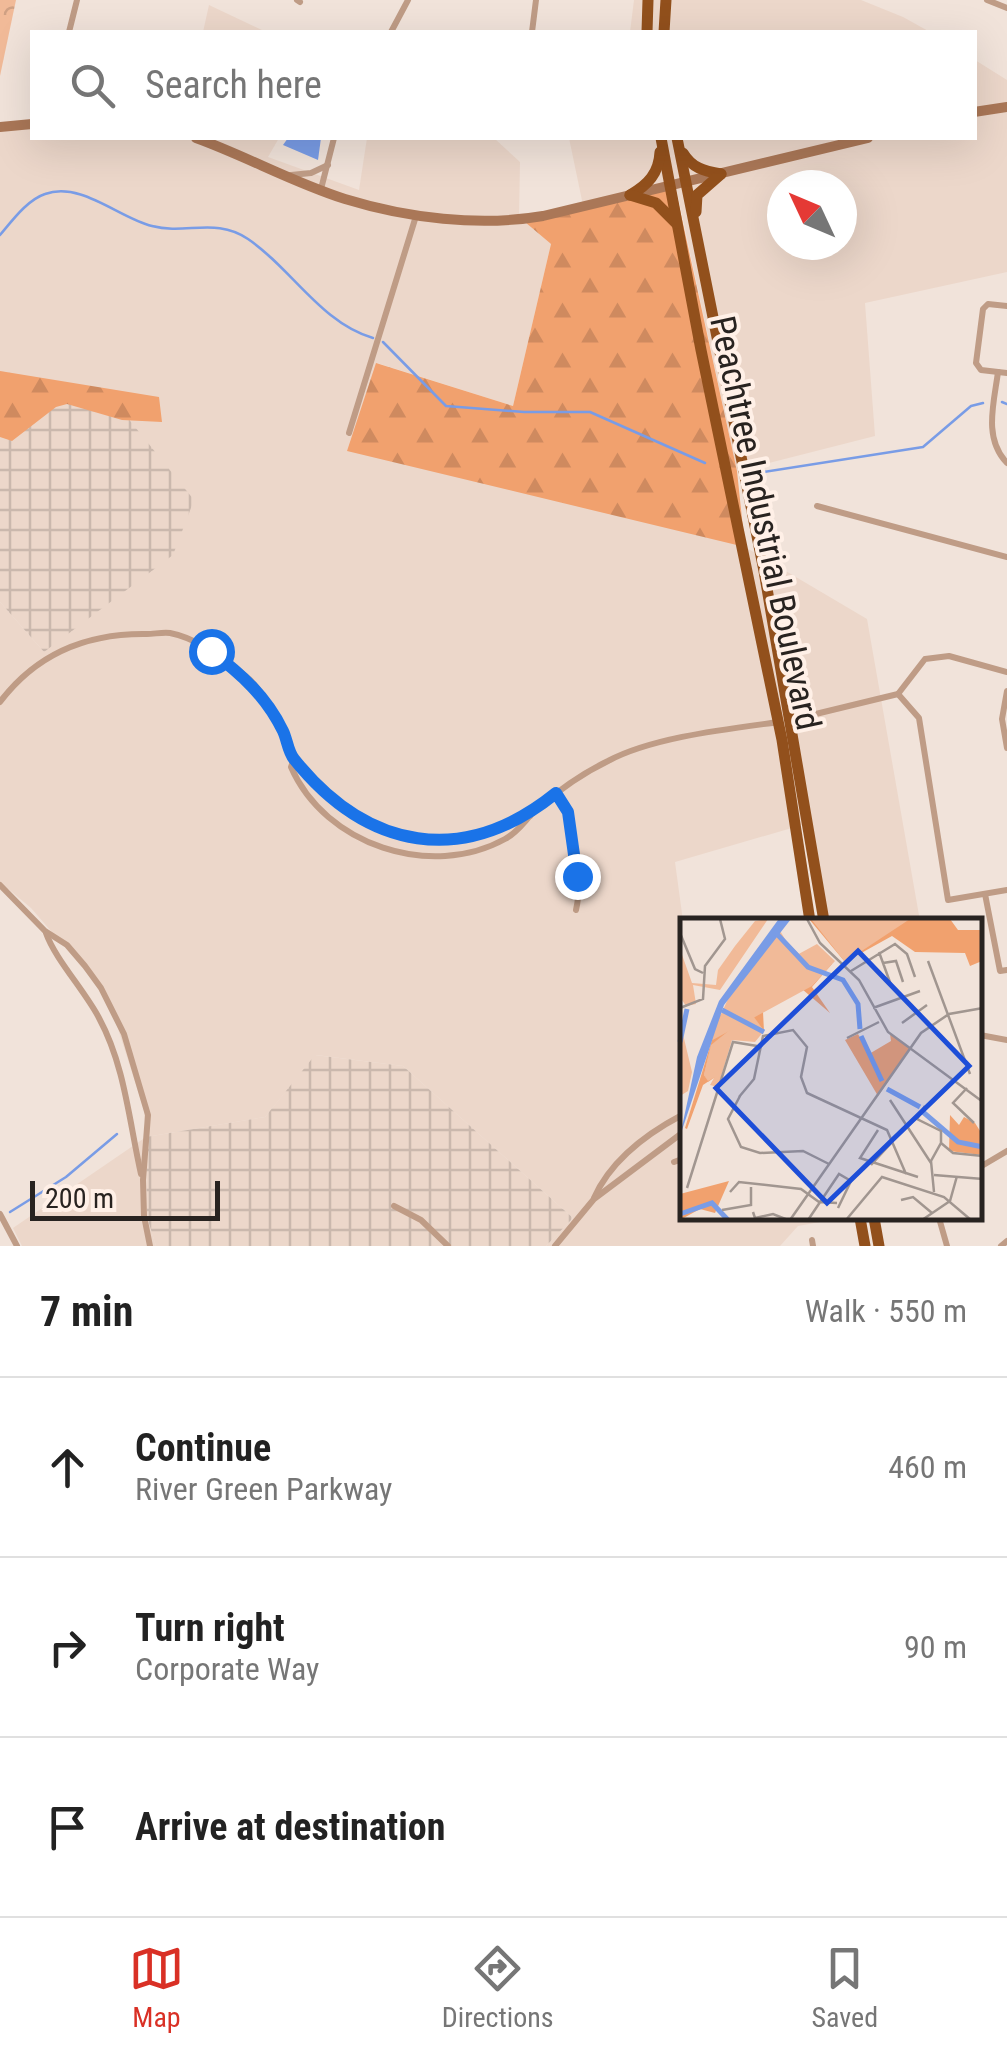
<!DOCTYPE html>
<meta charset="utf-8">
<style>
:root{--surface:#fff;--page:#f2f2f2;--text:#222;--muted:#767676;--line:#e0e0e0;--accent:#d93025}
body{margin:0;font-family:"Roboto Condensed",sans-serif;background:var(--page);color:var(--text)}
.compass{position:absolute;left:767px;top:170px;width:90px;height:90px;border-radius:50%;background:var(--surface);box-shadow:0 10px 40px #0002;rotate:314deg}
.scale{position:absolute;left:30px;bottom:25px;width:190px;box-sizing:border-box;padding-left:10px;border:5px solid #282320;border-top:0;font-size:28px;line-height:35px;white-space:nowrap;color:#282320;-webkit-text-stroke:8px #fff0e7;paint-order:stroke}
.stop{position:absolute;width:30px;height:30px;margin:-22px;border:8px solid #1a73e8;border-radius:50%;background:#fff}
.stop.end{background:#1a73e8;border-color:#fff;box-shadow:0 2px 10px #0008}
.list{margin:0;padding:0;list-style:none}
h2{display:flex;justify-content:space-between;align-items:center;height:130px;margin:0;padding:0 40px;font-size:42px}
h2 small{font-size:32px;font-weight:400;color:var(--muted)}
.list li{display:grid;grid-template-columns:65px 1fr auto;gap:30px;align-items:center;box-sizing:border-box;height:180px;padding:0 40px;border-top:2px solid var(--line)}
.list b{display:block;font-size:38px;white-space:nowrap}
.list p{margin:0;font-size:32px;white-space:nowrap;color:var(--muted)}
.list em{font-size:32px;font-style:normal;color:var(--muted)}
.icon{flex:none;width:55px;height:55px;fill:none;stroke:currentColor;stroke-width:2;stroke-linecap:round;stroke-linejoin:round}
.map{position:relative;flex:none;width:1007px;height:1246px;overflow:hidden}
.search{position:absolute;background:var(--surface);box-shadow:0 10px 40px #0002;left:30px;right:30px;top:30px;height:110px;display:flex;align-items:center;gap:25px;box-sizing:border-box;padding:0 35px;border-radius:0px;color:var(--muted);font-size:38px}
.sheet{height:670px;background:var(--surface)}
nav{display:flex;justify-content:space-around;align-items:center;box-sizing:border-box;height:140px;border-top:2px solid var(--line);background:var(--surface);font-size:28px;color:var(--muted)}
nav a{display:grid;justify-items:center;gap:5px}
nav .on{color:var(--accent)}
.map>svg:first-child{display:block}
.built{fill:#ecd7ca;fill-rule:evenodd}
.industrial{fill:url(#industrial-grid)}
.forest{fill:url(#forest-firs)}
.park{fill:url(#park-crowns)}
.water{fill:url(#water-ripples)}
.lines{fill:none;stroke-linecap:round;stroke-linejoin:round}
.stream{stroke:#799ce6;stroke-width:2.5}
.minor{stroke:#bf9c86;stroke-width:6}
.secondary{stroke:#aa7757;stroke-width:10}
.trunk{stroke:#92501c;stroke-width:11}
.route{stroke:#1a73e8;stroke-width:12}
.labels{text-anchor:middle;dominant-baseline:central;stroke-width:8;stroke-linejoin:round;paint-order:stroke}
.street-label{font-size:35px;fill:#282320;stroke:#fff0e7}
.inset-river{fill:none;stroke:#799ce6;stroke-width:5}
.inset-road{fill:none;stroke:#a19690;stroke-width:2.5}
.view{fill:#1d4ed8;fill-opacity:0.15;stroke:#1d4ed8;stroke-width:5}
.inset-edge{fill:none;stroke:#282320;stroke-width:5}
</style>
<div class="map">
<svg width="1007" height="1246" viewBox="0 0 1007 1246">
<defs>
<pattern id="industrial-grid" width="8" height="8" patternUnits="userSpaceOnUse" patternTransform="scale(2.5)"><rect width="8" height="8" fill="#ecd7ca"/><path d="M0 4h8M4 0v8" fill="none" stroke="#cab8ad"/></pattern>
<pattern id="forest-firs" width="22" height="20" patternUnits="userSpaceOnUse" patternTransform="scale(2.5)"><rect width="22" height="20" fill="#f1a16e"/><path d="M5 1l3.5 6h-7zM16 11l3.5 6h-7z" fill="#cf8a5f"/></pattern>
<pattern id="park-crowns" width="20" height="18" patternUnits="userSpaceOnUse" patternTransform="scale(2.5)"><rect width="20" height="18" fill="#f1ba98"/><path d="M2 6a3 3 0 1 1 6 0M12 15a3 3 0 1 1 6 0" fill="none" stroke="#cfa083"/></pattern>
<pattern id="water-ripples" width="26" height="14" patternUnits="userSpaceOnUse" patternTransform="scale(2.5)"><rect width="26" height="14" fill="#799ce6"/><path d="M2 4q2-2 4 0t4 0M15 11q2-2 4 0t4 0" fill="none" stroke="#637fba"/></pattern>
</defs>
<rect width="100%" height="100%" fill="#f1e3da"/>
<g class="built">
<path d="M 634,0 L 861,0 L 903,17 L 930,32 L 630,32 Z"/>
<path d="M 209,5 L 266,32 L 203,32 Z"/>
<path d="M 975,60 L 1007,80 L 1007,272 L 865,303 L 875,436 L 737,471 L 676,187 L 584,210 L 569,138 L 974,138 ZM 782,185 L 842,185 L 842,245 L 782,245 Z"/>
<path d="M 32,121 L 32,138 L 279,138 L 268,157 L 359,190 L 367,138 L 494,138 L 520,162 L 519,217 L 551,244 L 513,406 L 377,363 L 745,547 L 867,619 L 920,921 L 819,921 L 802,825 L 675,862 L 683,921 L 682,1218 L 837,1219 L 798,1226 L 780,1246 L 546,1246 L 573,1218 L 403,1066 L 316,1055 L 265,1117 L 146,1137 L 147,1217 L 156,1246 L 22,1246 L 13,1228 L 146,1137 L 144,1110 L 112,1010 L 91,978 L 64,946 L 31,908 L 0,882 L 0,602 L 44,652 L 0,371 L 0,126 Z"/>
</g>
<g class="industrial">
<path d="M 0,371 L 106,391 L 194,500 L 173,555 L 44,652 L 0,602 Z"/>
<path d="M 315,1055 L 403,1066 L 573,1218 L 546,1246 L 156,1246 L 147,1217 L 146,1137 L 265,1117 Z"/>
</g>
<g class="forest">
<path d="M 675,187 L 737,471 L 745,547 L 347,451 L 376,363 L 513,406 L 551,244 L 519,217 Z"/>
<path d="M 0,371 L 159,397 L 162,422 L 122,420 L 67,404 L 56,407 L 12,441 L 0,437 Z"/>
</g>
<path class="park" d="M 0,0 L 16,0 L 0,76 Z"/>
<path class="water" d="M 288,138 L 321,138 L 318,160 L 283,145 Z"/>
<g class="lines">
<g class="stream">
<path d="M 0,235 C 12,221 27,200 45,194 C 81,181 119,218 152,226 C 186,235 216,217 248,239 C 291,268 321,323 373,338"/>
<path d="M 383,342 L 446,406 L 524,412 L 590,412 L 705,463"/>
<path d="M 1002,402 L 1007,404"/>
<path d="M 751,474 L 923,447 L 971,406 L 983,403"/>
<path d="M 10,1212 L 66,1177 L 117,1134"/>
</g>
<g class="minor">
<path d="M 297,0 L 300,2"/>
<path d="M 987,0 L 1007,8"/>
<path d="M 69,32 L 77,0"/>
<path d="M 391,32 L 408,0"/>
<path d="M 532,32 L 536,0"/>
<path d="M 291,175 L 311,173 L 328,165"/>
<path d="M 321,189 L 334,138"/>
<path d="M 1007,306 L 988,304 L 983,309 L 976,363 L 981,370 L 1007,373"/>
<path d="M 998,372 C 994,403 983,438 1007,463"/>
<path d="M 349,433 L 416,216"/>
<path d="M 817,506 L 1007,557"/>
<path d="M 1007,691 L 1002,719 L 1007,748"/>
<path d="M 898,694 L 919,718 L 948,900 L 1007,890"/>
<path d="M 0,702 C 37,653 87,633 147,634 C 154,634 163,632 170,633 C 197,638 228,661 249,679 C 270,699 283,733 294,759 L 291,767 C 325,845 431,880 505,839 C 520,831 526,818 538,808 C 559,790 583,773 608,761 C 653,737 728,729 779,722"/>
<path d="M 791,720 L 898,694 L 925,659 L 949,656 L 1007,672"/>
<path d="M 294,759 C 310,770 321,791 337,804 C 379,837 434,848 486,833 C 501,828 514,818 530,816"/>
<path d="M 557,793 C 574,824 584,875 576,910"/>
<path d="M 0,885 L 45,931 L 67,945 L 85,966 L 101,988 L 124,1034 L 148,1115 L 143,1180 L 144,1216 L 150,1246"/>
<path d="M 985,894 L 1000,971 L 1007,970"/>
<path d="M 46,933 C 55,959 85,991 99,1018 C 125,1066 129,1121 141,1174"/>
<path d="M 980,1035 L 1007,1040"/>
<path d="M 674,1162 L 682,1159"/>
<path d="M 980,1167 L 1007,1151"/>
<path d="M 594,1198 C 611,1160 646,1134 682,1115"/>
<path d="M 394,1206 L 421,1220 L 448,1246"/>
<path d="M 0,1214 L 17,1246"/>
<path d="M 939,1218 L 947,1246"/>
<path d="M 812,1240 L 813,1246"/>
<path d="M 555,1246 L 594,1199 L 682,1133"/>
<path d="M 1001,1246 L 1007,1241"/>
</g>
<g class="secondary">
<path d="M 974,112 L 1007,107"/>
<path d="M 0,127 L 32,124"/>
<path d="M 196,138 C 246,156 294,183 345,199 C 407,218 479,227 543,216 L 868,138"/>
</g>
<g class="trunk">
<path d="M 647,32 L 648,0"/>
<path d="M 664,32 L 666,0"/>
<path d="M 661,138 L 701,350 L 782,740 L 810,921"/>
<path d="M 677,138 L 764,571 L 824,921"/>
<path d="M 683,153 C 692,168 704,171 721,174"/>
<path d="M 630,195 C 648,185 659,173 660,152"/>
<path d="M 630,195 L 656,203 L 676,223"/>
<path d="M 696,212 L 697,195 L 721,174"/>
<path d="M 860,1218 L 865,1246"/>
<path d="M 874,1218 L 879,1246"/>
</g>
</g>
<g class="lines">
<path class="route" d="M 211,651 C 241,674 266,696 283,731 C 287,739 288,752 294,759 C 367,850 463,868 556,793 L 568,812 L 577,876"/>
</g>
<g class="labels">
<g class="street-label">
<text transform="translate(765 523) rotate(78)">Peachtree Industrial Boulevard</text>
</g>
</g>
<g transform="translate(680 918)">
<rect width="302" height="302" fill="#f1e3da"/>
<path d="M 88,1 L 40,72 L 13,67 L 16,86 L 6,88 L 0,79 L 0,31 L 12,65 L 36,67 L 38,52 L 55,28 L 75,3 ZM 71,94 L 84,113 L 75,124 L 52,122 L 38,169 L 30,167 L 34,160 L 28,164 L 24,157 L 31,126 ZM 1,108 L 12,154 L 8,173 L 0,178 Z" fill="#f1ba98"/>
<path d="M 129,1 L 270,1 L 278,12 L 302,12 L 302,43 L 290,48 L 285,35 L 235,34 L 212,18 L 165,44 ZM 104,21 L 119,36 L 113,39 L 152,46 L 132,69 L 150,95 L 122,71 L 83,94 L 84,113 L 71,95 L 62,102 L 31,127 L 24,157 L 28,163 L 35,159 L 23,167 L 7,211 L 5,210 L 39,99 ZM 178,116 L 189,136 L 211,123 L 210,116 L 231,130 L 198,178 L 165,122 ZM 270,197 L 279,207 L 284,199 L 295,205 L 302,216 L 302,237 L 269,233 ZM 49,263 L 35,295 L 20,291 L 0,302 L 0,276 Z" fill="#f1a16e"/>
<path d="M 131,1 L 230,1 L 165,44 ZM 99,11 L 115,38 L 137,26 L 155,43 L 132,68 L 29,124 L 51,74 Z" fill="#f1ba98"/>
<path d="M 111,1 L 44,87 L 0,218 L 17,139 L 39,83 L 98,2 Z" fill="#799ce6"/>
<path class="inset-river" d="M 96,15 L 128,49 L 163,62 L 178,86 L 180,111M 42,92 L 84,114M 181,118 L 202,163M 0,124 L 7,91M 207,171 L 240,189M 243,194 L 278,224 L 303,229M 0,296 L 32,285 L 48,302"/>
<path class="inset-road" d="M 127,1 L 140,25 L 179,62 L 208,114 L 303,184M 0,15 L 15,51 L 23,55M 199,34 L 211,67M 248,43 L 290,156M 203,45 L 216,43 L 223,64M 171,53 L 215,26 L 227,36 L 235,59M 0,90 L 23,81 L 25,48 L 45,21 L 40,1M 193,90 L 240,73M 222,105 L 247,87M 167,120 L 199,104M 287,170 L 273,185 L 294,205M 60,178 L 48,201 L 61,229 L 80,235 L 123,233 L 149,246M 59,179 L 74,161 L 83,118 L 113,112 L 127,129 L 121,159 L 127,175 L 207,212 L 226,256M 210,182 L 251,245M 245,188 L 237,201 L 261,213 L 261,225M 198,212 L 180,240 L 238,259M 191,247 L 213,223M 254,257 L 303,261M 7,270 L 53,124 L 77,128M 50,274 L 59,264 L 121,271 L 139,284 L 157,285M 254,274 L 251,243 L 261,225 L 273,235 L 303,238M 221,282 L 233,279 L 252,295M 42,292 L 71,287 L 71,269M 73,294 L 75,300 L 93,296 L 108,302M 110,302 L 241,115 L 269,96 L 303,90M 128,302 L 159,256 L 171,263 L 158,290M 166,302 L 202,259 L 264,279 L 291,302M 242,302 L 270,283 L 277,258"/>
<path class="view" d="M 178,33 L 289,148 L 147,285 L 36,170 Z"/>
<rect width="302" height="302" class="inset-edge"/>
</g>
</svg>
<svg class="compass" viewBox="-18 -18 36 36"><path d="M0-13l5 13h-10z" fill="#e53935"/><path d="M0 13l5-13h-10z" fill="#767676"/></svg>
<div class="scale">200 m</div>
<div class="stop" style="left:211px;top:651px"></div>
<div class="stop end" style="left:577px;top:876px"></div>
<div class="search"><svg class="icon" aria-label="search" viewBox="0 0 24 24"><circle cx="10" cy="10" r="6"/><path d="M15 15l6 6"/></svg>Search here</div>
</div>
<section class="sheet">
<h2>7 min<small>Walk · 550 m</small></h2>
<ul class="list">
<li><svg class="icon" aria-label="ahead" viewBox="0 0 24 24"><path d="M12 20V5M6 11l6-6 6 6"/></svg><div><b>Continue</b><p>River Green Parkway</p></div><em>460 m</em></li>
<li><svg class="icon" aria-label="right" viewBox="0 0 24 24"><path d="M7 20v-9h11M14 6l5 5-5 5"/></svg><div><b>Turn right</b><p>Corporate Way</p></div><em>90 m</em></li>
<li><svg class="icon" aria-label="arrive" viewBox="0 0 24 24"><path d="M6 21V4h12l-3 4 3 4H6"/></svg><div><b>Arrive at destination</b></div></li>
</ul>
</section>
<nav>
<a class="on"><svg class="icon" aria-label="map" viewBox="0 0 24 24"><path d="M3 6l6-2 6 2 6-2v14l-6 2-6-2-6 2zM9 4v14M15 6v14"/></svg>Map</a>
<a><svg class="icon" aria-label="directions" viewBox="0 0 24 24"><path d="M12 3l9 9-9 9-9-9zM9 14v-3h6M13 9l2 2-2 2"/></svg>Directions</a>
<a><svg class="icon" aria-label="saved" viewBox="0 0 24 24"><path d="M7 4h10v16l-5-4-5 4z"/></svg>Saved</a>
</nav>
